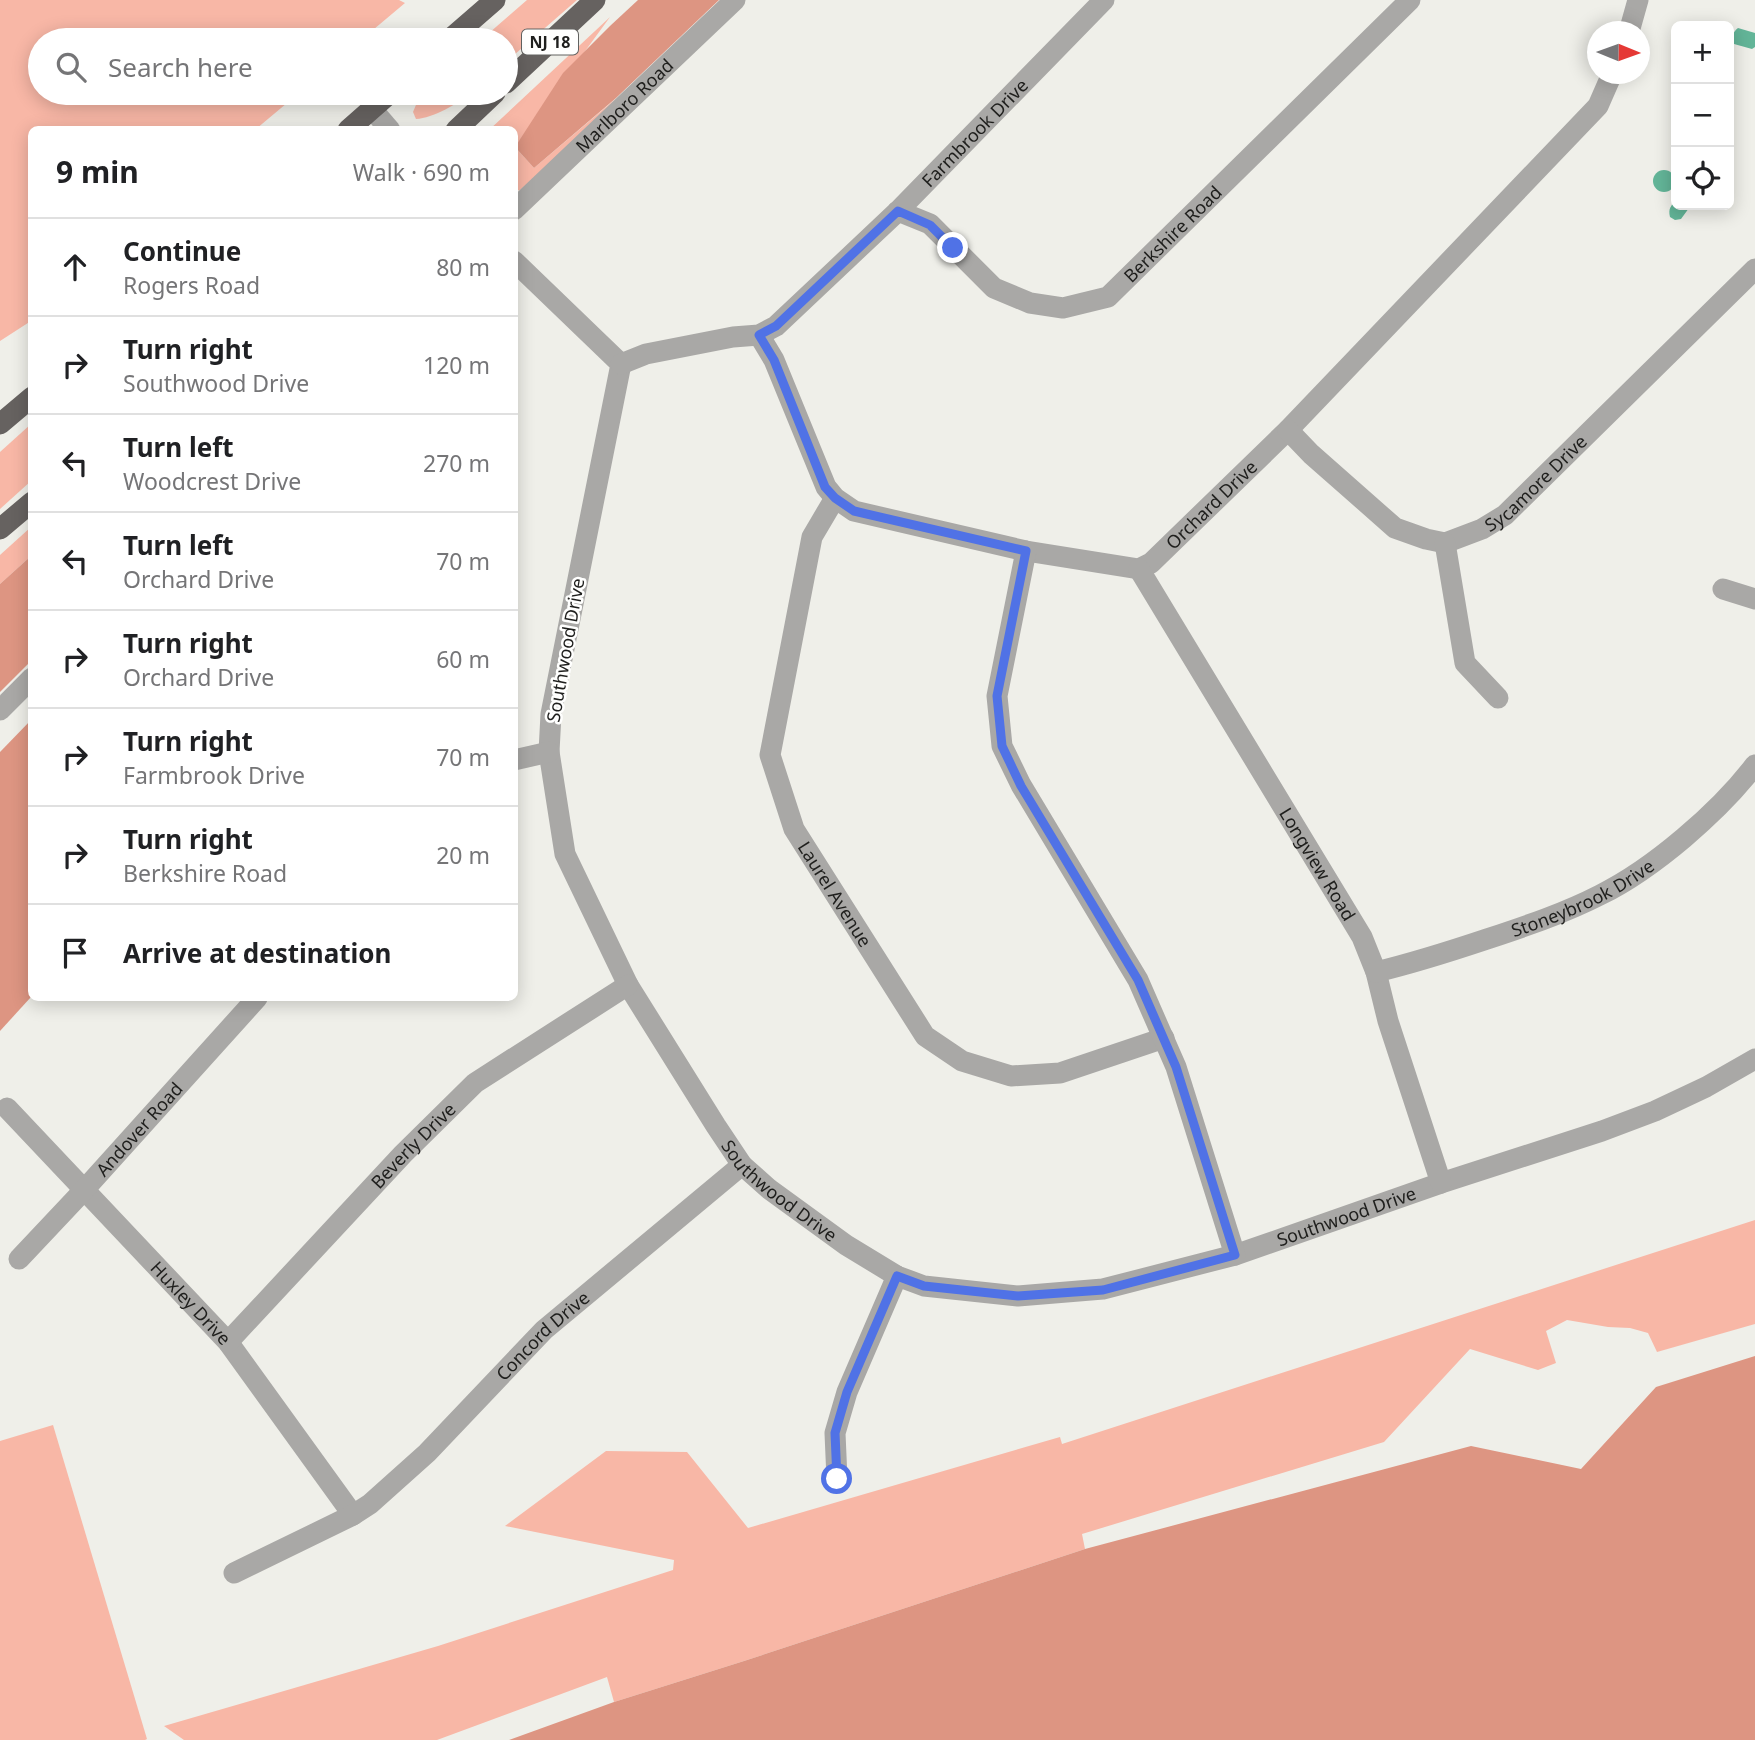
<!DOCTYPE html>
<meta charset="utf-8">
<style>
:root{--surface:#fff;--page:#f6f6f6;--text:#202124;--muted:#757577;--line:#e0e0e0}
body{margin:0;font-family:"Noto Sans",sans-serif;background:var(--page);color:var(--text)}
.controls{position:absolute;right:21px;top:21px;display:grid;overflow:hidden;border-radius:10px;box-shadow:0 4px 18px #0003}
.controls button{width:63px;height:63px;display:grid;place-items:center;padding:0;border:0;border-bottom:2px solid var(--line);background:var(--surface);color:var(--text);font:35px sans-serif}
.compass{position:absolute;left:1587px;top:21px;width:63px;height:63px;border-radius:50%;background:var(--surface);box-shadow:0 4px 18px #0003;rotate:91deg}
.stop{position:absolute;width:21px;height:21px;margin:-16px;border:5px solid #5072e6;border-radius:50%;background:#fff}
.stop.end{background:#5072e6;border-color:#fff;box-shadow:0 2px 7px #0008}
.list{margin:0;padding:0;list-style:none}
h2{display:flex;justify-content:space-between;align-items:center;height:91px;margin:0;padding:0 28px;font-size:30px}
h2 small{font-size:23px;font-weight:400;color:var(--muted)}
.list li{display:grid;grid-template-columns:46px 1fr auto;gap:21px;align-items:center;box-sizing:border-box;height:98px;padding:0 28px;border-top:2px solid var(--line)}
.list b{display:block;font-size:26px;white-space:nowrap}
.list p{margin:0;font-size:23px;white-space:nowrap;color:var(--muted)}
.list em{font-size:23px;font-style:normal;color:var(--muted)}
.icon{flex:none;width:38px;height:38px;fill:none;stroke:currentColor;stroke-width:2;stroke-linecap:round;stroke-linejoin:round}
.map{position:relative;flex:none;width:1755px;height:1740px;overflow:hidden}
.search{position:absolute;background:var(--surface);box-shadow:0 4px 18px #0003;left:28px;top:28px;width:490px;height:77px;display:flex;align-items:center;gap:18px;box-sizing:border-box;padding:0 24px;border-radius:38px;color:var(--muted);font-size:26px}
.panel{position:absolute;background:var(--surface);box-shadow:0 4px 18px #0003;left:28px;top:126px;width:490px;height:875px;border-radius:10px}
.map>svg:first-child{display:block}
.green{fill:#f8b7a6}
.forest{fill:#dd9582}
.water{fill:#63b598}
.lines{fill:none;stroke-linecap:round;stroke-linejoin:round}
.minor{stroke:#a9a8a6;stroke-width:21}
.tertiary{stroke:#a9a8a6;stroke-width:21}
.trunk{stroke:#666260;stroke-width:21}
.route{stroke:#5072e6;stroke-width:9}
.labels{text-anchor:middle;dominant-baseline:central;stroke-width:5;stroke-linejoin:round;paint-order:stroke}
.shield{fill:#fffffe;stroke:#626260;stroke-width:2}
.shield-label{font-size:16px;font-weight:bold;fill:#1f1f1d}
.street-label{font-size:18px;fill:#1f1f1d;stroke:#fffffe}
</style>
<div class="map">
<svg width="1755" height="1740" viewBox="0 0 1755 1740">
<rect width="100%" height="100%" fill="#efefe9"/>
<g class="green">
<path d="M 0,0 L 399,0 L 405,3 L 361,40 L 40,40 L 40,93 L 299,93 L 256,129 L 32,130 L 31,321 L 0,341 Z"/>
<path d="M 527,0 L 577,0 L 506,62 L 506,40 L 481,40 Z"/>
<path d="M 610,17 L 515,147 L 534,168 L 619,96 L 542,171 L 520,190 L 515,191 L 514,130 L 489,130 Z"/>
<path d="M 424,93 L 470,93 C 458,104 433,118 416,119 L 413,112 L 418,100 Z"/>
<path d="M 31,424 L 31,481 L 0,509 L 0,452 Z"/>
<path d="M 31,527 L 31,556 L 0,584 L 0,555 Z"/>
<path d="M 1755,1220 L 1755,1324 L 1657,1352 L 1648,1333 L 1630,1328 L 1608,1327 L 1567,1320 L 1546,1331 L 1556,1363 L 1538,1370 L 1470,1349 L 1384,1442 L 1082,1534 L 1085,1549 L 744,1661 L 614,1702 L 607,1677 L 437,1740 L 184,1740 L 164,1726 L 438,1646 L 673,1570 L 674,1560 L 505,1526 L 606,1451 L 687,1452 L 748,1528 L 1060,1437 L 1062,1444 Z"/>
<path d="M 53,1425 L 147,1739 L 145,1740 L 0,1740 L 0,1441 Z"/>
</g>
<g class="forest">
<path d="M 638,0 L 719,0 L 616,98 L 534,168 L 515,147 L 563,73 L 610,26 Z"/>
<path d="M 31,556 L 31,661 L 0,692 L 0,584 Z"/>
<path d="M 31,720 L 31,997 L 0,1031 L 0,752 Z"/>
<path d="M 1755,1356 L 1755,1740 L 509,1740 L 614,1702 L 744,1661 L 1085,1549 L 1471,1446 L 1581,1469 L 1656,1387 Z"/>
</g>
<g class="water">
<path d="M 1738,28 L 1755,33 L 1755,47 L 1752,49 L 1734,44 C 1731,37 1732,33 1738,28 Z"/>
<circle cx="1664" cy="181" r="11"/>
<path d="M 1676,200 L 1676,205 L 1689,205 L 1689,208 L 1681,219 L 1675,220 L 1670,217 C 1668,208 1671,206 1676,200 Z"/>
</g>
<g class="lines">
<g class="minor">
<path d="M 1629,32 L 1638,0"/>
<path id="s1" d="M 898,211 L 930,224 L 994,288 L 1030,303 L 1063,308 L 1108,297 L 1410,0"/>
<path id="s2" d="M 514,261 L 621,364 L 551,714 L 549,752 L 565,854 L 628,985 L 716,1126 L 742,1165 L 769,1189 L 846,1245 L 897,1276 L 924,1286 L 1018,1296 L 1103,1289 L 1235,1255 L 1441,1183 L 1602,1131 L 1655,1111 L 1706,1087 L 1755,1059"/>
<path id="s3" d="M 759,335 L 774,360 L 826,487 L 835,498 L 854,511 L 1026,551 L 1139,569 L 1151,563 L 1288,430 L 1598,106 L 1612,74"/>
<path id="s4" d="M 621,364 L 646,354 L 733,337 L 759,335 L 776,326 L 898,211 L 1104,0"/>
<path id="s5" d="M 1288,430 L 1311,454 L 1395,528 L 1426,539 L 1445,543 L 1482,529 L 1505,515 L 1755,269"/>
<path id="s6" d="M 835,498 L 812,537 L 770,755 L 794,829 L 925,1036 L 962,1061 L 1011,1076 L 1060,1073 L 1164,1038"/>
<path d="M 1445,543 L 1465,663 L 1498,698"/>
<path d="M 1026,551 L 997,696 L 1002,746 L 1021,785 L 1138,980 L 1176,1067 L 1235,1255"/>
<path id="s7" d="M 1139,569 L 1362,937 L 1376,972 L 1388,1021 L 1441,1183"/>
<path d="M 1723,589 L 1755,599"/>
<path d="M 514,760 L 549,752"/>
<path id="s8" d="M 1376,972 C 1413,963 1448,952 1484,940 C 1523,927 1563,914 1600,895 C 1653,869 1719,812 1755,765"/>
<path id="s9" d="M 7,1108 L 228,1342 L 353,1515"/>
<path id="s10" d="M 19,1259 L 84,1190 L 257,998"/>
<path id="s11" d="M 228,1342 L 403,1154 L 475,1083 L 628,985"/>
<path d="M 837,1479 L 835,1433 L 847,1392 L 897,1276"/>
<path id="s12" d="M 234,1573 L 353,1515 L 370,1504 L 427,1453 L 544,1330 L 742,1165"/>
</g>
<g class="tertiary">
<path d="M 372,109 L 390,130"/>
<path id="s13" d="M 514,210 L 735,0"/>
<path d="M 0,710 L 32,678"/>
</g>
<g class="trunk">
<path d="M 449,40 L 495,0"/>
<path d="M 506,83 L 595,0"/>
<path d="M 348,130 L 390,93"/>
<path d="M 456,130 L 495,93"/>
<path d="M 0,424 L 32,397"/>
<path d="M 0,529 L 32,502"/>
</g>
</g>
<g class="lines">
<path class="route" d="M 837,1479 L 835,1433 L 847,1392 L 897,1276 L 924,1286 L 1018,1296 L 1103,1290 L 1235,1255 L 1176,1067 L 1138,980 L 1021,786 L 1002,746 L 997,696 L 1026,551 L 854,511 L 835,498 L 825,487 L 774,360 L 759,335 L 776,326 L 898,211 L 930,225 L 953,248"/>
</g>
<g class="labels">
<rect class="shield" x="522" y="29.5" width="56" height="25" rx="5"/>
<g class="shield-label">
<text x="550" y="42">NJ 18</text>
</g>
<g class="street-label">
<text stroke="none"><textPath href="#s13" startOffset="152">Marlboro Road</textPath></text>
<text stroke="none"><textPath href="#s4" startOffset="438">Farmbrook Drive</textPath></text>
<text stroke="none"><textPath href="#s1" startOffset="334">Berkshire Road</textPath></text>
<text stroke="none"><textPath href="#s5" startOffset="308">Sycamore Drive</textPath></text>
<text stroke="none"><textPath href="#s3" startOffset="592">Orchard Drive</textPath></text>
<text transform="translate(565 650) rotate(-80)">Southwood Drive</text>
<text stroke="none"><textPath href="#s7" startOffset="345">Longview Road</textPath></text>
<text stroke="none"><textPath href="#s6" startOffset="422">Laurel Avenue</textPath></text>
<text stroke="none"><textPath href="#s8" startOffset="220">Stoneybrook Drive</textPath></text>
<text stroke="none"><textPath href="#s10" startOffset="177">Andover Road</textPath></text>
<text stroke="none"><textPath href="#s11" startOffset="270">Beverly Drive</textPath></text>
<text stroke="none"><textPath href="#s2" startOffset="1050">Southwood Drive</textPath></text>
<text stroke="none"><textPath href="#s2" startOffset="1659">Southwood Drive</textPath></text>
<text stroke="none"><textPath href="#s9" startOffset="268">Huxley Drive</textPath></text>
<text stroke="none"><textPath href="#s12" startOffset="394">Concord Drive</textPath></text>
</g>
</g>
</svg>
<div class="controls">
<button>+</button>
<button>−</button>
<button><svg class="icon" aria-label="locate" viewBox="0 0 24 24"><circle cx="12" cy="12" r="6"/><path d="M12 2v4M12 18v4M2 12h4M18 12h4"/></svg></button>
</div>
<svg class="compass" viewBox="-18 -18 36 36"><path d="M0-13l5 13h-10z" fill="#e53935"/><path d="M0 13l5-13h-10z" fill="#757577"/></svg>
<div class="stop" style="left:837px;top:1479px"></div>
<div class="stop end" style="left:953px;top:248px"></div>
<div class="search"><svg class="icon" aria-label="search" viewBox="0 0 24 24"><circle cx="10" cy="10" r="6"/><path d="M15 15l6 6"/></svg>Search here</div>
<section class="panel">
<h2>9 min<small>Walk · 690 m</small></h2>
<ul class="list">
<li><svg class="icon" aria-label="ahead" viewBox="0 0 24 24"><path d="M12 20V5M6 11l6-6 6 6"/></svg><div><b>Continue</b><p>Rogers Road</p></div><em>80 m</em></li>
<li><svg class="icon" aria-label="right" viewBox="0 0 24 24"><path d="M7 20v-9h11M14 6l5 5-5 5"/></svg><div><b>Turn right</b><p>Southwood Drive</p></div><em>120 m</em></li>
<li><svg class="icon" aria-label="left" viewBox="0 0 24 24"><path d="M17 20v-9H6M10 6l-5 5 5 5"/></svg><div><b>Turn left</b><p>Woodcrest Drive</p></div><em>270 m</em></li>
<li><svg class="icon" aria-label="left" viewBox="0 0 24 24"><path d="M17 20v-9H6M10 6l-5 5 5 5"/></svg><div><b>Turn left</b><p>Orchard Drive</p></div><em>70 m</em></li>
<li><svg class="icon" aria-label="right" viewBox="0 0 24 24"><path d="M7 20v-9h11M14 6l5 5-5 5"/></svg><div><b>Turn right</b><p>Orchard Drive</p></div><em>60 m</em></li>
<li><svg class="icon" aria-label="right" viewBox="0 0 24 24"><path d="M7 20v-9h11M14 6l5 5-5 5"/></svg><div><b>Turn right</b><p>Farmbrook Drive</p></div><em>70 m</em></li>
<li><svg class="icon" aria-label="right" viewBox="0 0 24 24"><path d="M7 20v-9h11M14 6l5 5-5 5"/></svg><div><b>Turn right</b><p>Berkshire Road</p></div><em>20 m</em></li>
<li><svg class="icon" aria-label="arrive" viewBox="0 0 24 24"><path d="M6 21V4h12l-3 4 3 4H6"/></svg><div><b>Arrive at destination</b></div></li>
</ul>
</section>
</div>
